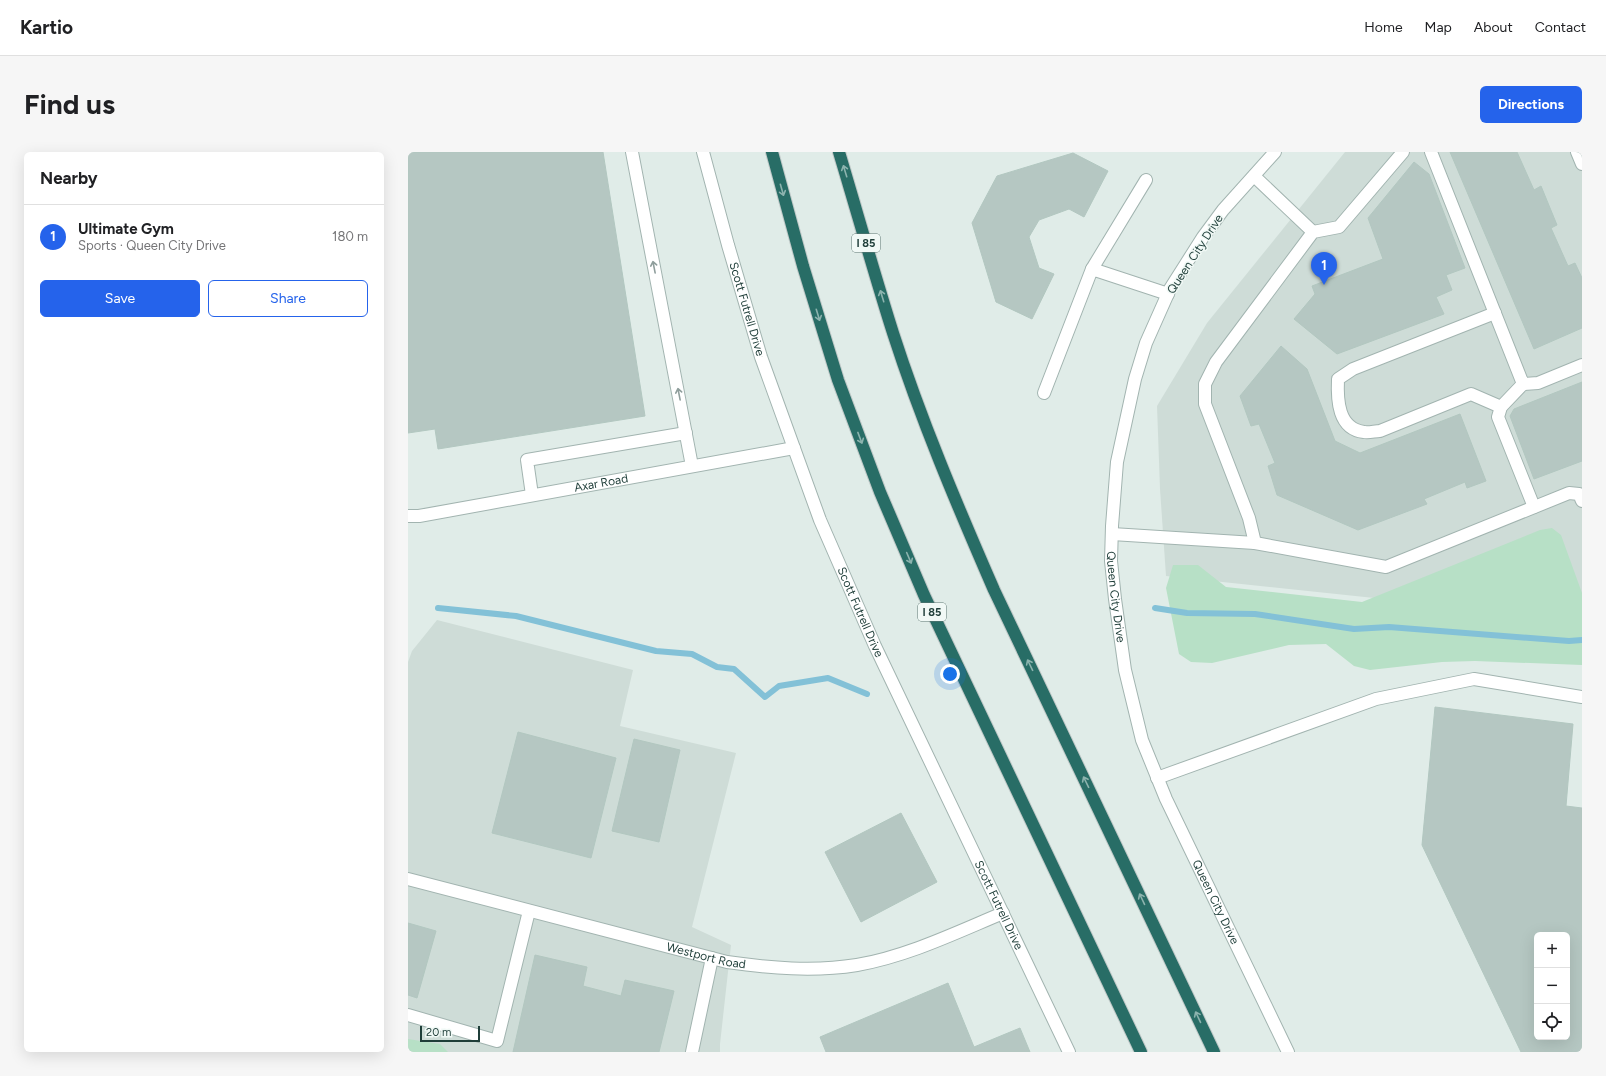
<!DOCTYPE html>
<meta charset="utf-8">
<style>
:root{--surface:#fff;--page:#f6f6f6;--text:#202124;--muted:#757577;--line:#e0e0e0;--accent:#2563eb}
body{margin:0;font-family:Figtree,sans-serif;background:var(--page);color:var(--text)}
.controls{position:absolute;right:12px;bottom:12px;display:grid;overflow:hidden;border-radius:6px;box-shadow:0 4px 16px #0002}
.controls button{width:36px;height:36px;display:grid;place-items:center;padding:0;border:0;border-bottom:1px solid var(--line);background:var(--surface);color:var(--text);font:20px sans-serif}
.scale{position:absolute;left:12px;bottom:10px;width:60px;box-sizing:border-box;padding-left:4px;border:2px solid #1f3e39;border-top:0;font-size:11px;line-height:14px;white-space:nowrap;color:#1f3e39;-webkit-text-stroke:3px #f1f9f6;paint-order:stroke}
.you{position:absolute;left:542px;top:522px;width:14px;height:14px;margin:-10px;border:3px solid #fff;border-radius:50%;background:#1a73e8;box-shadow:0 0 0 6px #1a73e833}
.badge{display:grid;place-items:center;width:26px;height:26px;border-radius:50%;background:var(--accent);color:#fff;font-size:13px;font-weight:700}
.pin{position:absolute;translate:-50% -33px;filter:drop-shadow(0 1px 2px #0008)}
.pin::after{content:'';position:absolute;top:21px;width:14px;height:12px;background:inherit;clip-path:polygon(0 0,100% 0,50% 100%)}
.list{margin:0;padding:0;list-style:none}
h2{display:flex;justify-content:space-between;align-items:center;height:52px;margin:0;padding:0 16px;font-size:17px}
h2 small{font-size:13px;font-weight:400;color:var(--muted)}
.list li{display:grid;grid-template-columns:26px 1fr auto;gap:12px;align-items:center;box-sizing:border-box;height:64px;padding:0 16px;border-top:1px solid var(--line)}
.list b{display:block;font-size:15px;white-space:nowrap}
.list p{margin:0;font-size:13px;white-space:nowrap;color:var(--muted)}
.list em{font-size:13px;font-style:normal;color:var(--muted)}
.actions{display:flex;gap:8px;padding:12px 16px}
.actions a{flex:1;padding:9px 0;border:1px solid var(--accent);border-radius:6px;text-align:center;font-size:14px;color:var(--accent)}
.actions .main{background:var(--accent);color:#fff}
.icon{flex:none;width:22px;height:22px;fill:none;stroke:currentColor;stroke-width:2;stroke-linecap:round;stroke-linejoin:round}
.map{position:relative;flex:none;width:1174px;height:900px;overflow:hidden;border-radius:6px}
header{display:flex;align-items:center;gap:24px;box-sizing:border-box;height:56px;padding:0 20px;background:var(--surface);border-bottom:1px solid var(--line)}
header strong{font-size:19px}
nav{display:flex;gap:22px;margin-inline-start:auto;font-size:14px}
.intro{display:flex;align-items:center;justify-content:space-between;box-sizing:border-box;height:96px;padding:0 24px}
h1{margin:0;font-size:28px}
.button{padding:10px 18px;border-radius:6px;background:var(--accent);color:#fff;font-size:14px;font-weight:700}
main{display:flex;gap:24px;padding:0 24px}
aside{flex:1;background:var(--surface);border-radius:6px;box-shadow:0 4px 16px #0002}
.map>svg:first-child{display:block}
.built{fill:#cedcd7}
.green{fill:#b7e0c6}
.lines{fill:none;stroke-linecap:round;stroke-linejoin:round}
.stream{stroke:#83c1d7;stroke-width:6}
.building{fill:#b5c7c2;stroke:#b2c7c0;fill-rule:evenodd}
.minor-casing{stroke:#a2b4b0;stroke-width:14}
.highway-casing{stroke:#c0c9c8;stroke-width:14}
.minor{stroke:#fff;stroke-width:12}
.highway{stroke:#286d66;stroke-width:12}
.oneway{stroke:#8cb3ae}
.oneway2{stroke:#8f9e9c}
.labels{text-anchor:middle;dominant-baseline:central;stroke-width:3;stroke-linejoin:round;paint-order:stroke}
.shield{fill:#f1f9f6;stroke:#5e7672;stroke-width:1}
.shield-label{font-size:11px;font-weight:bold;fill:#1f3e39}
.street-label{font-size:12px;fill:#1f3e39;stroke:#f1f9f6}
</style>
<header>
<strong>Kartio</strong>
<nav><a>Home</a><a>Map</a><a>About</a><a>Contact</a></nav>
</header>
<div class="intro"><h1>Find us</h1><a class="button">Directions</a></div>
<main>
<aside>
<h2>Nearby<small></small></h2>
<ul class="list">
<li><span class="badge">1</span><div><b>Ultimate Gym</b><p>Sports · Queen City Drive</p></div><em>180 m</em></li>
</ul>
<div class="actions"><a class="main">Save</a><a>Share</a></div>
</aside>
<div class="map">
<svg width="1174" height="900" viewBox="0 0 1174 900">
<rect width="100%" height="100%" fill="#e0ece8"/>
<g class="built">
<path d="M 937,0 L 1174,0 L 1174,468 L 758,424 L 752,337 L 749,254 L 799,171 Z"/>
<path d="M 29,468 L 225,518 L 212,574 L 328,601 L 284,775 L 323,793 L 312,892 L 312,900 L 0,900 L 0,510 L 4,499 Z"/>
</g>
<g class="green">
<path d="M 1144,376 L 1153,383 L 1174,441 L 1174,513 L 1067,509 L 1034,510 L 962,518 L 946,514 L 918,492 L 881,493 L 804,511 L 783,510 L 771,502 L 758,436 L 765,413 L 790,413 L 818,435 L 954,450 L 1132,378 Z"/>
<path d="M 0,887 L 32,892 L 40,900 L 0,900 Z"/>
</g>
<g class="lines">
<g class="stream">
<path d="M 30,456 L 108,464 L 248,499 L 284,502 L 309,515 L 326,517 L 357,545 L 371,534 L 420,526 L 459,542"/>
<path d="M 747,456 L 779,461 L 847,462 L 946,477 L 981,475 L 1161,489 L 1174,488"/>
</g>
</g>
<g class="building">
<path d="M 0,0 L 195,0 L 237,264 L 30,297 L 27,277 L 0,281 Z"/>
<path d="M 1042,0 L 1109,0 L 1126,38 L 1133,34 L 1149,73 L 1143,76 L 1160,114 L 1167,111 L 1174,126 L 1174,176 L 1126,197 Z"/>
<path d="M 665,1 L 700,19 L 676,65 L 661,57 L 631,68 L 621,85 L 631,116 L 646,122 L 624,167 L 588,150 L 564,71 L 589,24 Z"/>
<path d="M 1006,10 L 1021,22 L 1057,116 L 1038,123 L 1044,138 L 1028,145 L 1036,162 L 929,202 L 886,167 L 907,142 L 904,134 L 975,107 L 960,66 Z"/>
<path d="M 873,194 L 899,217 L 927,289 L 952,301 L 1052,262 L 1078,329 L 1059,336 L 1057,330 L 1016,347 L 1019,352 L 950,378 L 869,343 L 860,314 L 867,311 L 851,272 L 843,274 L 832,244 Z"/>
<path d="M 1174,230 L 1174,309 L 1126,327 L 1102,264 L 1106,257 Z"/>
<path d="M 1027,555 L 1165,572 L 1158,654 L 1174,656 L 1174,900 L 1113,900 L 1014,693 ZM 1129,783 L 1159,783 L 1159,885 L 1129,885 Z"/>
<path d="M 110,580 L 208,606 L 183,706 L 84,681 Z"/>
<path d="M 226,587 L 272,598 L 251,690 L 204,679 Z"/>
<path d="M 493,661 L 529,730 L 453,770 L 417,700 Z"/>
<path d="M 0,771 L 28,779 L 9,846 L 0,843 Z"/>
<path d="M 127,803 L 179,815 L 175,834 L 213,844 L 217,828 L 266,839 L 251,900 L 105,900 Z"/>
<path d="M 540,831 L 566,895 L 612,876 L 622,900 L 418,900 L 412,885 Z"/>
</g>
<g class="lines">
<defs>
<g id="minor">
<path d="M 224,0 L 284,314"/>
<path id="s1" d="M 295,0 L 320,93 L 353,205 L 412,368 L 467,494 L 661,900"/>
<path id="s2" d="M 867,0 L 815,58 L 795,85 L 762,137 L 738,191 L 727,227 L 709,310 L 704,374 L 703,409 L 707,447 L 717,518 L 734,588 L 758,647 L 880,900"/>
<path d="M 995,0 L 931,75 L 905,80 L 808,210 L 797,232 L 797,252 L 841,366 L 847,391 L 978,415 L 1161,341 L 1171,342 L 1174,349"/>
<path d="M 1023,0 L 1115,232 L 1130,231 L 1174,213"/>
<path d="M 1169,0 L 1174,12"/>
<path d="M 846,24 L 905,80"/>
<path d="M 684,117 L 738,28"/>
<path d="M 1087,161 L 945,217 L 930,227 C 929,248 930,277 956,280 C 961,281 967,279 972,279 L 1063,242 L 1093,255"/>
<path d="M 1115,232 L 1093,255 L 1090,265 L 1126,355"/>
<path d="M 636,241 L 684,117 L 760,142"/>
<path d="M 124,343 L 119,308 L 278,281"/>
<path id="s3" d="M 0,364 L 11,364 L 386,296"/>
<path d="M 704,382 L 847,391"/>
<path d="M 749,626 L 968,547 L 1066,527 L 1174,545"/>
<path id="s4" d="M 0,727 L 319,810 C 362,816 405,820 449,813 C 500,804 547,781 595,761"/>
<path d="M 0,863 L 89,889 L 121,759"/>
<path d="M 284,900 L 304,806"/>
</g>
<g id="highway">
<path d="M 364,0 L 395,114 L 430,228 L 472,340 L 516,443 L 733,900"/>
<path d="M 431,0 C 449,60 466,121 485,181 C 513,268 549,353 586,438 L 806,900"/>
</g>
</defs>
<use href="#minor" class="minor-casing"/>
<use href="#highway" class="highway-casing"/>
<use href="#minor" class="minor"/>
<use href="#highway" class="highway"/>
</g>
<defs><path id="oneway-shaft" d="M-6 0H5M1.5-3L5.5 0L1.5 3" fill="none" stroke-width="1.6" stroke-linecap="round" stroke-linejoin="round"/></defs>
<g class="oneway">
<use href="#oneway-shaft" transform="translate(437 19) rotate(-107)"/>
<use href="#oneway-shaft" transform="translate(374 38) rotate(74)"/>
<use href="#oneway-shaft" transform="translate(474 144) rotate(-107)"/>
<use href="#oneway-shaft" transform="translate(410 163) rotate(73)"/>
<use href="#oneway-shaft" transform="translate(452 286) rotate(69)"/>
<use href="#oneway-shaft" transform="translate(501 406) rotate(67)"/>
<use href="#oneway-shaft" transform="translate(622 513) rotate(-116)"/>
<use href="#oneway-shaft" transform="translate(678 630) rotate(-116)"/>
<use href="#oneway-shaft" transform="translate(734 747) rotate(-115)"/>
<use href="#oneway-shaft" transform="translate(790 865) rotate(-115)"/>
</g>
<g class="oneway2">
<use href="#oneway-shaft" transform="translate(246 115) rotate(-101)"/>
<use href="#oneway-shaft" transform="translate(271 242) rotate(-101)"/>
</g>
<g class="labels">
<g class="shield">
<rect x="444" y="82" width="28" height="18" rx="3"/>
<rect x="510" y="451" width="28" height="18" rx="3"/>
</g>
<g class="shield-label">
<text x="458" y="91">I 85</text>
<text x="524" y="460">I 85</text>
</g>
<g class="street-label">
<text transform="translate(787 102) rotate(-57)">Queen City Drive</text>
<text stroke="none"><textPath href="#s1" startOffset="163">Scott Futrell Drive</textPath></text>
<text stroke="none"><textPath href="#s3" startOffset="196">Axar Road</textPath></text>
<text stroke="none"><textPath href="#s2" startOffset="490">Queen City Drive</textPath></text>
<text stroke="none"><textPath href="#s1" startOffset="487">Scott Futrell Drive</textPath></text>
<text stroke="none"><textPath href="#s2" startOffset="814">Queen City Drive</textPath></text>
<text stroke="none"><textPath href="#s1" startOffset="811">Scott Futrell Drive</textPath></text>
<text stroke="none"><textPath href="#s4" startOffset="308">Westport Road</textPath></text>
</g>
</g>
</svg>
<div class="controls">
<button>+</button>
<button>−</button>
<button><svg class="icon" aria-label="locate" viewBox="0 0 24 24"><circle cx="12" cy="12" r="6"/><path d="M12 2v4M12 18v4M2 12h4M18 12h4"/></svg></button>
</div>
<div class="scale">20 m</div>
<div class="you"></div>
<div class="pin badge" style="left:916px;top:133px">1</div>
</div>
</main>
